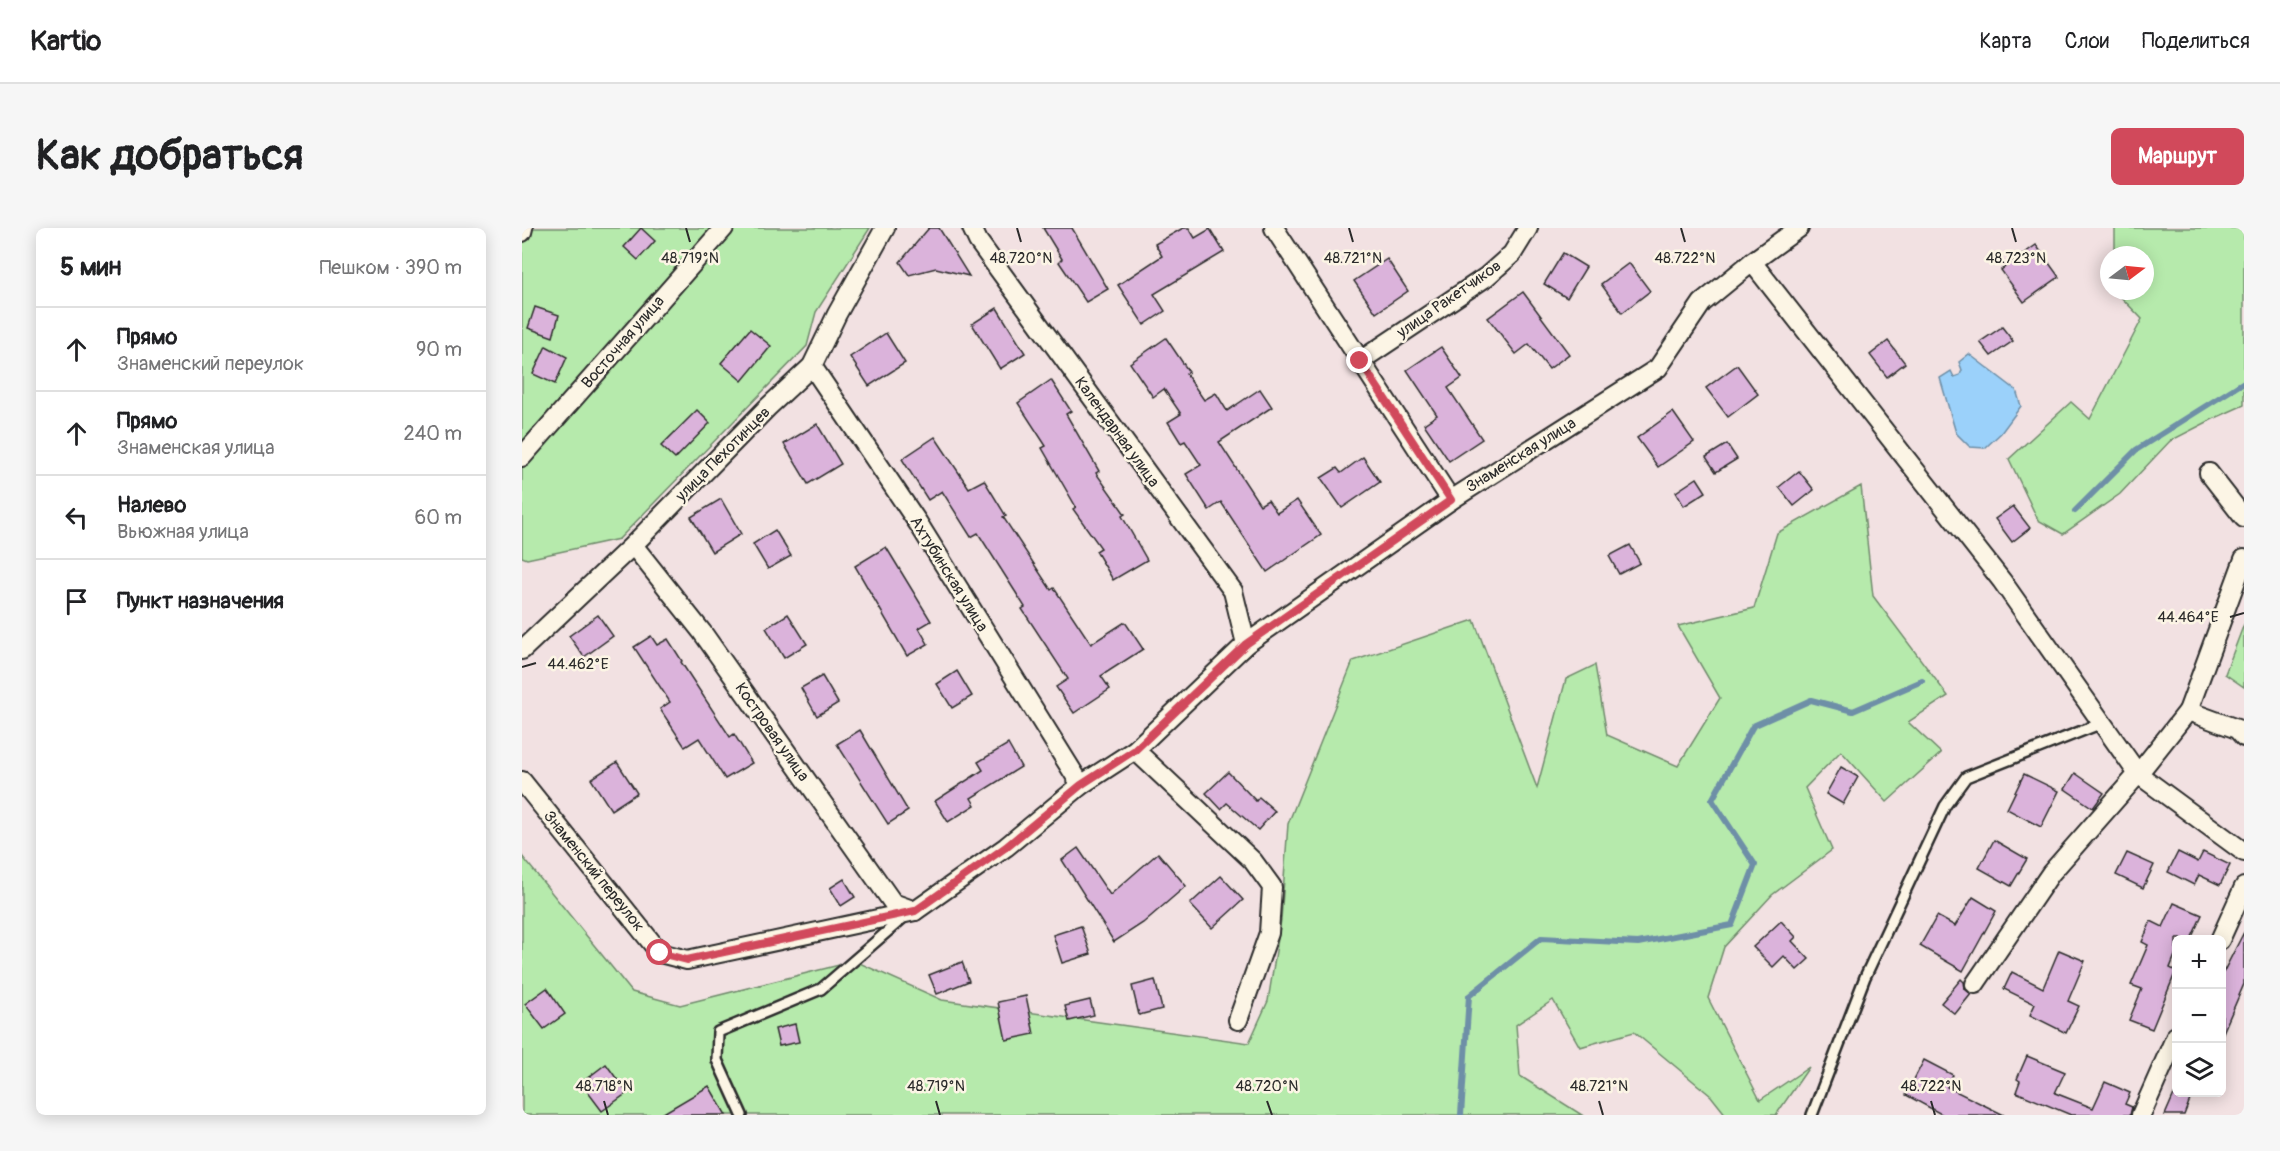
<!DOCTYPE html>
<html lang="ru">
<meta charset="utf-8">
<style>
:root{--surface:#fff;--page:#f6f6f6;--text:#202124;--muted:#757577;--line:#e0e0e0;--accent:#d1495b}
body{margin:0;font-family:Pangolin,sans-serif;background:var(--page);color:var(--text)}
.controls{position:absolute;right:18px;bottom:18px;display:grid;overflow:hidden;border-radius:9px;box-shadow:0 3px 15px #0003}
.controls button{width:54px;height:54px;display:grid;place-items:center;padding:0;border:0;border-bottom:2px solid var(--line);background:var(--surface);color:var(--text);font:30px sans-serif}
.compass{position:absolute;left:1578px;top:18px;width:54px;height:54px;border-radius:50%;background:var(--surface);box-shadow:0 3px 15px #0003;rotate:74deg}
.stop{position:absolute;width:18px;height:18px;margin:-14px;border:4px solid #d1495b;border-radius:50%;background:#fff}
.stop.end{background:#d1495b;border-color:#fff;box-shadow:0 2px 6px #0008}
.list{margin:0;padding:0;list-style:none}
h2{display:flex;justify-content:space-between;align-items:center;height:78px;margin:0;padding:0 24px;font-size:26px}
h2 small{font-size:20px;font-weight:400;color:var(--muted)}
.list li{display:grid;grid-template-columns:39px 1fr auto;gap:18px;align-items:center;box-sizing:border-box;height:84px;padding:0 24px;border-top:2px solid var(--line)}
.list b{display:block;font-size:22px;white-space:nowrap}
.list p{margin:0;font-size:20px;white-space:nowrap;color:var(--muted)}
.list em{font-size:20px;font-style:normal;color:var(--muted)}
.icon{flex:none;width:33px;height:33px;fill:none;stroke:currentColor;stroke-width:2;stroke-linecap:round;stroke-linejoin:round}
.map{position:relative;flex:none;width:1722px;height:887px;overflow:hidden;border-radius:9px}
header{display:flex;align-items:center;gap:36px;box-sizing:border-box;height:84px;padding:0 30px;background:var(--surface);border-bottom:2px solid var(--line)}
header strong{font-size:28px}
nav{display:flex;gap:33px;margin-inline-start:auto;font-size:21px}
.intro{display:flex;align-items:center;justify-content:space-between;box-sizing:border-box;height:144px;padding:0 36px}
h1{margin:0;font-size:42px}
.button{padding:15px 27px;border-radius:9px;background:var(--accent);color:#fff;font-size:21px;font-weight:700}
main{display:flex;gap:36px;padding:0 36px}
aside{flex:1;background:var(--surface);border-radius:9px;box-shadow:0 3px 15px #0003}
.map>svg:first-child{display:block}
.green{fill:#b6eaac;stroke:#708a6c;stroke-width:1.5}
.water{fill:#9bd1fa;stroke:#6e8fa7;stroke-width:1.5}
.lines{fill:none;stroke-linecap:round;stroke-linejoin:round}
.stream{stroke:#6e8fa7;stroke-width:6}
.building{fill:#dbb3db;stroke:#2b2b2b;stroke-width:1.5}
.service-casing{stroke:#2b2b2b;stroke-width:14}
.minor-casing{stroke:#2b2b2b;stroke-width:22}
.service{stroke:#fcf5e5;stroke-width:9}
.minor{stroke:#fcf5e5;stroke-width:18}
.route{stroke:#d1495b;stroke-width:8}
.ticks{fill:none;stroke:#2b2b2b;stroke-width:2}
.labels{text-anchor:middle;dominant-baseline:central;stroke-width:5;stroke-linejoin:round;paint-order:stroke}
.street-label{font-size:16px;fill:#2b2b2b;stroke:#fcf5e5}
.ticks-label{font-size:15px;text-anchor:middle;fill:#2b2b2b;stroke:#fcf5e5;stroke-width:5;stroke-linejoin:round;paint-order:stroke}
</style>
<header>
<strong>Kartio</strong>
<nav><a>Карта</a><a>Слои</a><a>Поделиться</a></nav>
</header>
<div class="intro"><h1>Как добраться</h1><a class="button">Маршрут</a></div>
<main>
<aside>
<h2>5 мин<small>Пешком · 390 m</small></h2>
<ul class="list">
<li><svg class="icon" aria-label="ahead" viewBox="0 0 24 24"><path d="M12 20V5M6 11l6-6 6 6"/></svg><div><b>Прямо</b><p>Знаменский переулок</p></div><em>90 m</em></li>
<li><svg class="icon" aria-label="ahead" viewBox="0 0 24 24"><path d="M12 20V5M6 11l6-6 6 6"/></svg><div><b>Прямо</b><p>Знаменская улица</p></div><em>240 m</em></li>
<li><svg class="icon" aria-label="left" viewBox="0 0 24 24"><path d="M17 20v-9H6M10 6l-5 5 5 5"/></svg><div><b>Налево</b><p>Вьюжная улица</p></div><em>60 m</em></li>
<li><svg class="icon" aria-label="arrive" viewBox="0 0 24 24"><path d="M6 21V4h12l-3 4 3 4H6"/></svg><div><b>Пункт назначения</b></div></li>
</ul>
</aside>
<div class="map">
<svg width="1722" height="887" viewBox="0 0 1722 887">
<rect width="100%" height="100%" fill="#f2e1e2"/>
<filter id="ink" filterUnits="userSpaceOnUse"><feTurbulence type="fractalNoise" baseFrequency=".0167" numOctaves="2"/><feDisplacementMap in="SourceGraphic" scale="12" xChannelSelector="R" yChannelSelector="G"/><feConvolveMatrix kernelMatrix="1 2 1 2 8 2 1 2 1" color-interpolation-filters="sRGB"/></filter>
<g filter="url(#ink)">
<g class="green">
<path d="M 0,0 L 348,0 L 294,84 L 285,118 L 97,311 L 5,331 L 0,329 Z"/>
<path d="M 1593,0 L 1722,0 L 1722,177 L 1691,191 L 1648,213 L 1598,266 L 1541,306 L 1516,292 L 1487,231 L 1549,174 L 1568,191 L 1620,91 L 1593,63 L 1623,63 L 1623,27 L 1593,27 Z"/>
<path d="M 1339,258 L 1351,368 L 1426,468 L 1386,494 L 1419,525 L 1365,574 L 1319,523 L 1283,560 L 1310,622 L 1250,667 L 1202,719 L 1186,770 L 1238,872 L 1287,839 L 1254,887 L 1204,887 L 1189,868 L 1112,804 L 1058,819 L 1031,772 L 994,797 L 998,848 L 1060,887 L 0,887 L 0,628 L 110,764 L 158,777 L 333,733 L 420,772 L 727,815 L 746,773 L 759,692 L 766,596 L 831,433 L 952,392 L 1015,560 L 1044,451 L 1073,437 L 1085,507 L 1156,538 L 1198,470 L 1156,398 L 1232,380 L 1255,305 Z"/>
<path d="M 1722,396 L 1722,459 L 1703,446 Z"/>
</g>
<path class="water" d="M 1447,126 L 1494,162 L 1499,178 L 1479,205 L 1463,220 L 1448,219 L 1434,205 L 1418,150 L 1429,143 L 1432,149 L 1438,147 L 1440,142 L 1437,134 Z"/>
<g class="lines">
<g class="stream">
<path d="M 1553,283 L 1614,222 L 1722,154"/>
<path d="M 939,887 L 947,768 L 1019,710 L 1116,715 L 1210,697 L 1233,637 L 1190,572 L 1231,498 L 1289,472 L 1331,483 L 1400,453"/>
</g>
</g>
<g class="building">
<path d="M 119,0 L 133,13 L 116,32 L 102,19 Z"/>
<path d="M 407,0 L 417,0 L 447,48 L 414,40 L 387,47 L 378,34 Z"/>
<path d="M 521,0 L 550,0 L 586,61 L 564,74 L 537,34 L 540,31 Z"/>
<path d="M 661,0 L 667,0 L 673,10 L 688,1 L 702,24 L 632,66 L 643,83 L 622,97 L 596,57 L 640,28 L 633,16 Z"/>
<path d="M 1514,17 L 1537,49 L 1502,74 L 1479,42 Z"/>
<path d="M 1041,25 L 1064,39 L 1045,70 L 1022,56 Z"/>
<path d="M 865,31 L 886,63 L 854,85 L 832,53 Z"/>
<path d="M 1107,35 L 1128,63 L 1100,85 L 1079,56 Z"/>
<path d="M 1001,64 L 1047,126 L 1027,141 L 1007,116 L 994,126 L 966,90 Z"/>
<path d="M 13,79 L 37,87 L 31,109 L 6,100 Z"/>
<path d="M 475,80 L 503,125 L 478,141 L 450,96 Z"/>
<path d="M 1480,99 L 1491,113 L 1469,128 L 1458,114 Z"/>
<path d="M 228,101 L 249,118 L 220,153 L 199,135 Z"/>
<path d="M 364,105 L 383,135 L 347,158 L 328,129 Z"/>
<path d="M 644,110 L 667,144 L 664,146 L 682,172 L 694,165 L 705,183 L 738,161 L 750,179 L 697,214 L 738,277 L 746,272 L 755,285 L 775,272 L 799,307 L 745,344 L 699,274 L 687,282 L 664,246 L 679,237 L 663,213 L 659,215 L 646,194 L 659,186 L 642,161 L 631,169 L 608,135 Z"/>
<path d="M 1366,113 L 1383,135 L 1365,149 L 1348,127 Z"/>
<path d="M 24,118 L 45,129 L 33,156 L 11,146 Z"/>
<path d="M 919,119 L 940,150 L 926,160 L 960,211 L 927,233 L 902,196 L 915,187 L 885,142 Z"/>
<path d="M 1215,137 L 1236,166 L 1206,189 L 1184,160 Z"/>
<path d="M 529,152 L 549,183 L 544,186 L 577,243 L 574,245 L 603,286 L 600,288 L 625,332 L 591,352 L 574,323 L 579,320 L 551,281 L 554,279 L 520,220 L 524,218 L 496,175 Z"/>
<path d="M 175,182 L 188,195 L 153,231 L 139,218 Z"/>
<path d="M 1151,184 L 1172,214 L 1136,239 L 1115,210 Z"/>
<path d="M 295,196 L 319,236 L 286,256 L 262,216 Z"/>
<path d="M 413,209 L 447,260 L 462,252 L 484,288 L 481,289 L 529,362 L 532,360 L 569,416 L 603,394 L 621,421 L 579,448 L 588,461 L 552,485 L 534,459 L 546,451 L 500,381 L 503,379 L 456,305 L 449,309 L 420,263 L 406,272 L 380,231 Z"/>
<path d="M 1205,216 L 1215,231 L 1194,244 L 1184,229 Z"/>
<path d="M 841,229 L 858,254 L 820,280 L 799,250 L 815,240 L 819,245 Z"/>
<path d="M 1277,243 L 1292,262 L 1272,278 L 1257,259 Z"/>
<path d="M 1175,250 L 1184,264 L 1162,278 L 1154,264 Z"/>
<path d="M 199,271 L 219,306 L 190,324 L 169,289 Z"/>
<path d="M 1491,278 L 1508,300 L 1490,314 L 1473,291 Z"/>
<path d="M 253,302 L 269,328 L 246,341 L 231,316 Z"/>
<path d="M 1108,317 L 1118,335 L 1097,346 L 1087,328 Z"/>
<path d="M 364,319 L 409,393 L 397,400 L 406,416 L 385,428 L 333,338 Z"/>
<path d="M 266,386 L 285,416 L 262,430 L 244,400 Z"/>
<path d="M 76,387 L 91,408 L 62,429 L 47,408 Z"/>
<path d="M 129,408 L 135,417 L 146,411 L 160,433 L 159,434 L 208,509 L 212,506 L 230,535 L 203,551 L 177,510 L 163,519 L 138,481 L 148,474 L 112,419 Z"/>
<path d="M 435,443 L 450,468 L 430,480 L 415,456 Z"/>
<path d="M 300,448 L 316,475 L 295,488 L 279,460 Z"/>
<path d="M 338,502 L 386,583 L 366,596 L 315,516 Z"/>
<path d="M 486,516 L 499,539 L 449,570 L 453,577 L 426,594 L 413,573 L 461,542 L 456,534 Z"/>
<path d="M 95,534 L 115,565 L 89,582 L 69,551 Z"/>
<path d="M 1319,539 L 1336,549 L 1321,576 L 1304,566 Z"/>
<path d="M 706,544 L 734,573 L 737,569 L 753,583 L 736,602 L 705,575 L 699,581 L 684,565 Z"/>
<path d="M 1553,545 L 1582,565 L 1571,580 L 1543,561 Z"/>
<path d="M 1502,546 L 1537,563 L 1519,599 L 1485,581 Z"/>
<path d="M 1472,612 L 1505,631 L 1489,658 L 1457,640 Z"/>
<path d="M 556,620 L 588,667 L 636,625 L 664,658 L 621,695 L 592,714 L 540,632 Z"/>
<path d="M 1656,624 L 1676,634 L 1681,624 L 1708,637 L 1698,657 L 1677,647 L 1672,657 L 1646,644 Z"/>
<path d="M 1605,625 L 1632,637 L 1621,660 L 1594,647 Z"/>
<path d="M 699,648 L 721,672 L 690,700 L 668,676 Z"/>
<path d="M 322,651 L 333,669 L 319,678 L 308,660 Z"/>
<path d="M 1451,669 L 1474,683 L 1441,743 L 1398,718 L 1415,688 L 1433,698 Z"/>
<path d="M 1652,675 L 1680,687 L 1669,711 L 1654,711 L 1654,725 L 1648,740 L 1654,743 L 1630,801 L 1607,792 L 1620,761 L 1609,757 L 1626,717 L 1620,714 L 1629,693 L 1641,699 Z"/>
<path d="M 1259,693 L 1274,709 L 1270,713 L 1287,731 L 1275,742 L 1262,728 L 1251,739 L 1231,719 Z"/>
<path d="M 559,698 L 569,726 L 540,735 L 531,707 Z"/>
<path d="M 1722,704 L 1722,756 L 1700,807 L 1700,747 Z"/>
<path d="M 1537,722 L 1563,733 L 1546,773 L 1557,778 L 1544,805 L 1508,787 L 1513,776 L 1482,761 L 1490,744 L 1521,760 Z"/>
<path d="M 440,734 L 447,753 L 415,766 L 407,747 Z"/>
<path d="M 1439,751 L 1442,754 L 1443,761 L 1449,766 L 1433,786 L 1419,775 Z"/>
<path d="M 633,752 L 640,781 L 617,787 L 610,758 Z"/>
<path d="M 25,760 L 43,786 L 22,801 L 3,776 Z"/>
<path d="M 504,768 L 512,806 L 484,812 L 476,774 Z"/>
<path d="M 568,772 L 572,787 L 547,793 L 543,778 Z"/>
<path d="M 273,796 L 277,814 L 257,818 L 253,801 Z"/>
<path d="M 1505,828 L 1543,844 L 1533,865 L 1571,880 L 1583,854 L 1608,865 L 1603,876 L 1610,879 L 1608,887 L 1549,887 L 1494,864 L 1498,853 L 1495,851 Z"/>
<path d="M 1402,832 L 1431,847 L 1425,859 L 1482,887 L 1421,887 L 1384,867 Z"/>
<path d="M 84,836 L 105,865 L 80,883 L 59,855 Z"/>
<path d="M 187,858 L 204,887 L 138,887 Z"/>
<path d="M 1653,864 L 1671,864 L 1662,887 L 1643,887 Z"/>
</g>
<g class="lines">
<defs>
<g id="service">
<path d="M 220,887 L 195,832 L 196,804 L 299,761 L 381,690"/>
<path d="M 1290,887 L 1343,749 L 1423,578 L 1444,549 L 1580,495"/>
</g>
<g id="minor">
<path d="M 450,0 L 456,13 L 711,363 L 724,416"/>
<path d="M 752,0 L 929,272"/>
<path d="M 0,4 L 1,0"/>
<path d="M 1230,34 L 1480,353 L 1616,546 L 1722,624"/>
<path d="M 838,133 L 964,49 L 990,26 L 1006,0"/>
<path d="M 290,138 L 396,295 L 559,557"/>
<path d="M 0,229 L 202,0"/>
<path d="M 1687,245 L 1722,290"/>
<path d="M 111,317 L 180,404 L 371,675 L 393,683"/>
<path d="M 0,422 L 111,317 L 245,180 L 290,138 L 315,86 L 363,0"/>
<path d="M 1666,483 L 1722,331"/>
<path d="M 613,522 L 731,633 L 750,659 L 747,705 L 716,792"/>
<path d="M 0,553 L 138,725 L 165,732 L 393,683 L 484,619 L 559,557 L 613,522 L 724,416 L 929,272 L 1136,140 L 1180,75 L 1230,34 L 1277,0"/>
<path d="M 1698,712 L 1722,659"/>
<path d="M 1453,756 L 1529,645 L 1616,546 L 1666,483 L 1715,501 L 1722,509"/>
<path d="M 1619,887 L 1654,808"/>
</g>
</defs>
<use href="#service" class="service-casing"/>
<use href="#minor" class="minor-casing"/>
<use href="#service" class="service"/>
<use href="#minor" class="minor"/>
</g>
</g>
<g class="lines" filter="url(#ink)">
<path class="route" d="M 138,725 L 165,732 L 393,683 L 484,619 L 559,557 L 613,522 L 724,416 L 929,272 L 838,133"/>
</g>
<path class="ticks" d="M 164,0 L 168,14M 495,0 L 499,14M 827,0 L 831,14M 1159,0 L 1163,14M 1490,0 L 1494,14M 1708,389 L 1722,385M 0,439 L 14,435M 82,873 L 86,887M 414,873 L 418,887M 745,873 L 750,887M 1077,873 L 1081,887M 1409,873 L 1413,887"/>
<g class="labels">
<g class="street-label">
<text transform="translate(927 71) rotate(-35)">улица Ракетчиков</text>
<text transform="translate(101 114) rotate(-49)">Восточная улица</text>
<text transform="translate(595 204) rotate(54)">Календарная улица</text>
<text transform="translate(201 226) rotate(-45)">улица Пехотинцев</text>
<text transform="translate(999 227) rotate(-32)">Знаменская улица</text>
<text transform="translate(427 346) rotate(58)">Ахтубинская улица</text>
<text transform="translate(250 504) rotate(55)">Костровая улица</text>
<text transform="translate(72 643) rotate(51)">Знаменский переулок</text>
</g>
</g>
<g class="ticks-label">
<text x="168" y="35">48.719°N</text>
<text x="499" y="35">48.720°N</text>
<text x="831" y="35">48.721°N</text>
<text x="1163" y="35">48.722°N</text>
<text x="1494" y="35">48.723°N</text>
<text x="1666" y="394">44.464°E</text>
<text x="56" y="441">44.462°E</text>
<text x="82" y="863">48.718°N</text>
<text x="414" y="863">48.719°N</text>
<text x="745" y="863">48.720°N</text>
<text x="1077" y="863">48.721°N</text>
<text x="1409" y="863">48.722°N</text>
</g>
</svg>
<div class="controls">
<button>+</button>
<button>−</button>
<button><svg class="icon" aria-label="layers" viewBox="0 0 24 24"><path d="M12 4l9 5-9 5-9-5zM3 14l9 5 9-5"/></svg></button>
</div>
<svg class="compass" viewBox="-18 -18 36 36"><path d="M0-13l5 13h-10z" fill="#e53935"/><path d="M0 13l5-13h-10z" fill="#757577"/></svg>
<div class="stop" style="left:138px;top:725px"></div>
<div class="stop end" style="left:838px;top:133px"></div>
</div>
</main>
